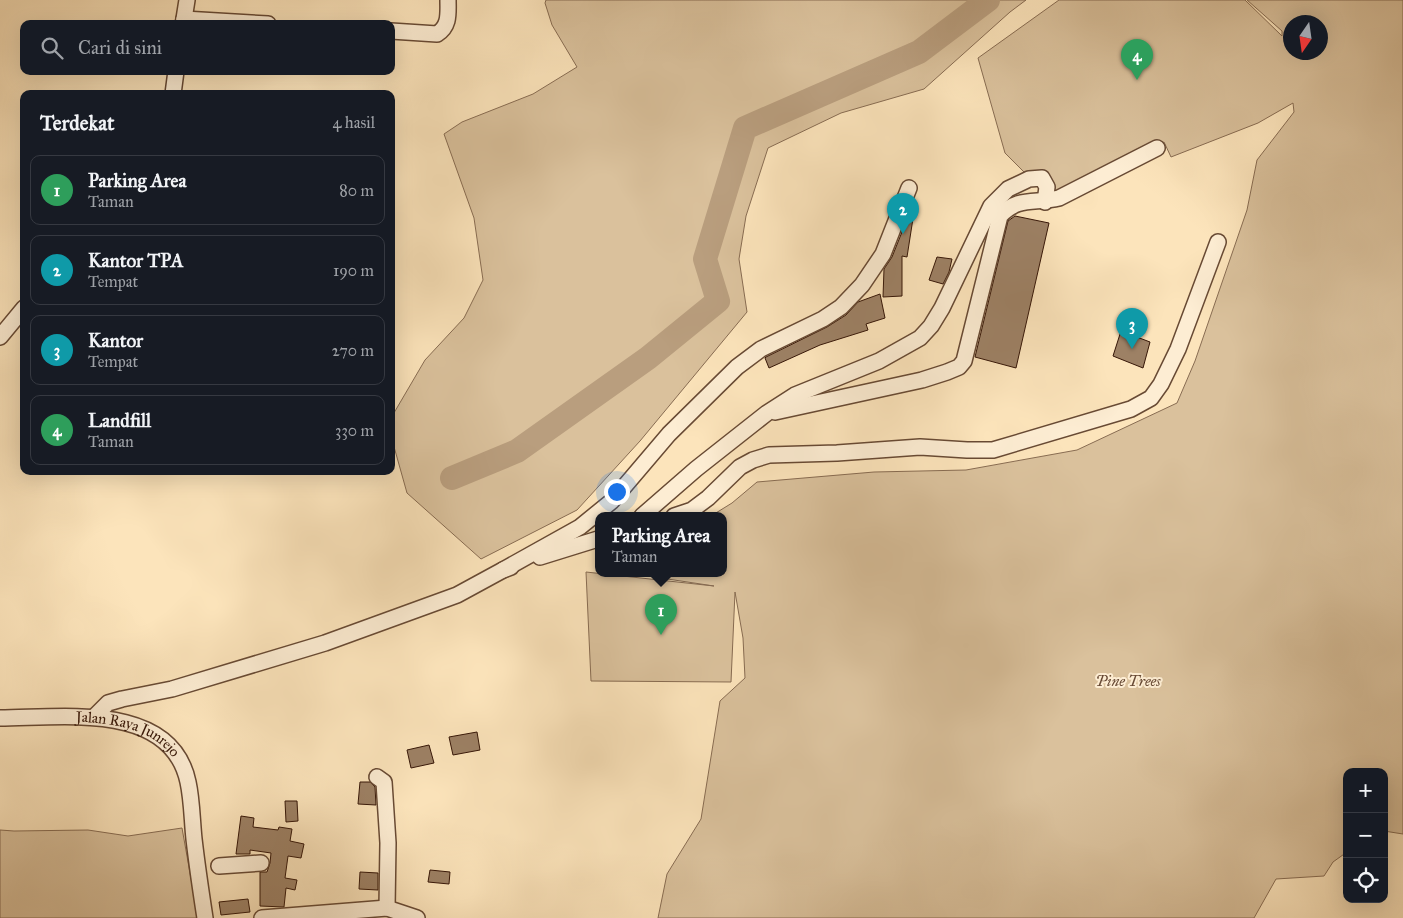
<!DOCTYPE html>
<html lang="id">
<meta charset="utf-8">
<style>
:root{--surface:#171b24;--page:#242831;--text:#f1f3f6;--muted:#9ea1a6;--line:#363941;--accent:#d93025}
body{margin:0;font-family:"IM FELL Great Primer",serif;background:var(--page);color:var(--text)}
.controls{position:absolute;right:15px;bottom:15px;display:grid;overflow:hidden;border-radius:10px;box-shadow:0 5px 20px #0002}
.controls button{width:45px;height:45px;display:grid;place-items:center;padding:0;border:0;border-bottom:1px solid var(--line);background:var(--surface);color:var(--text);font:25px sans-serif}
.compass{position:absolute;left:1283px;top:15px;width:45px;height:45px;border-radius:50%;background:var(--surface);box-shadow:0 5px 20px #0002;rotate:193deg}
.you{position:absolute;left:616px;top:491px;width:18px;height:18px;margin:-12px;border:4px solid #fff;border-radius:50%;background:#1a73e8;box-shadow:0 0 0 8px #1a73e833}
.badge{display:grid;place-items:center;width:32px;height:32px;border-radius:50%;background:var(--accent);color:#fff;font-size:16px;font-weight:700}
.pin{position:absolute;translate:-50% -41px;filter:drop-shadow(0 1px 2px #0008)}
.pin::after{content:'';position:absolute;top:26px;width:18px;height:15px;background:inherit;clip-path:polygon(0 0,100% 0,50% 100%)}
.popup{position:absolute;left:595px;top:512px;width:132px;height:65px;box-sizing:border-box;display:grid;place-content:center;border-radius:10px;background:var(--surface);filter:drop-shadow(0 1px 4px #0005);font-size:16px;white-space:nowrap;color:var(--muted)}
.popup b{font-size:19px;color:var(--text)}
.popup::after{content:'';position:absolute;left:50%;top:100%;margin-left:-10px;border:10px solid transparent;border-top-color:var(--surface)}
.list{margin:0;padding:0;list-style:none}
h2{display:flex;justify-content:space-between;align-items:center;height:65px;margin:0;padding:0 20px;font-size:21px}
h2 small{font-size:16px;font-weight:400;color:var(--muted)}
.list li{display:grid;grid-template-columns:32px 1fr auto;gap:15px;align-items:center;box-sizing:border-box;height:70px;margin:0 10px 10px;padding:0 10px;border:1px solid var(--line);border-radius:10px}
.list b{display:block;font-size:19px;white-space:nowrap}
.list p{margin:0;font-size:16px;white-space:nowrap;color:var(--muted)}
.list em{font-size:16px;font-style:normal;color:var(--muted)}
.icon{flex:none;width:28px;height:28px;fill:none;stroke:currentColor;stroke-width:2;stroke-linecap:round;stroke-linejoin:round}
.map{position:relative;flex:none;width:1403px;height:918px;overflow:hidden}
.search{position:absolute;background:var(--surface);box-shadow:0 5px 20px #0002;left:20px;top:20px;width:375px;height:55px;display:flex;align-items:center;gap:12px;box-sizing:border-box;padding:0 18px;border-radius:10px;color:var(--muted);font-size:19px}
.panel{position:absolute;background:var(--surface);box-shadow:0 5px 20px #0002;left:20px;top:90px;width:375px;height:385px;border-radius:10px}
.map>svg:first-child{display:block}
.green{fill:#dac19c;stroke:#886c52;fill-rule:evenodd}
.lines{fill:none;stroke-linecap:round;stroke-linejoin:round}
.river{stroke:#b99e7e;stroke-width:24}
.building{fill:#9d8165;stroke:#361607}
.minor-casing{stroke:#684a34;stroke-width:18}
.minor{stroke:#fdedd3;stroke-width:15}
.labels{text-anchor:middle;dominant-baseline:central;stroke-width:4;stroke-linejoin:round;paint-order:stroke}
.park-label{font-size:15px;font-style:italic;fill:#674934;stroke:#fdedd3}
.street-label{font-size:15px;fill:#361607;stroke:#fdedd3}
</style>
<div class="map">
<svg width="1403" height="918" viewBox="0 0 1403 918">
<rect width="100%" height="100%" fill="#fce4bb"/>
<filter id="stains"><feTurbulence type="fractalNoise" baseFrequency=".004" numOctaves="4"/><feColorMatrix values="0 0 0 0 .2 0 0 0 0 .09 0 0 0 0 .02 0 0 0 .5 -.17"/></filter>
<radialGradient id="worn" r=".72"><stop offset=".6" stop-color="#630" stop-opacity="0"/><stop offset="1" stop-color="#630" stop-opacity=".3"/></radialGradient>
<g class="green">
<path d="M 546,0 L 1026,0 L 1010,12 L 924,89 L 841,113 L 768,148 L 746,216 L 739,259 L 747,312 L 640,441 L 577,510 L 481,559 L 407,493 L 391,436 L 391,418 L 425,360 L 464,318 L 483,280 L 474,218 L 444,134 L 462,122 L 533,94 L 577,67 L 552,25 L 545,3 Z"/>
<path d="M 1059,0 L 1245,0 L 1282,36 L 1282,31 L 1247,0 L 1403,0 L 1403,834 L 1384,831 L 1384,772 L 1347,772 L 1347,852 L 1333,862 L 1324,876 L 1276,879 L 1254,918 L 658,918 L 667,874 L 701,819 L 720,701 L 745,678 L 743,638 L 735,592 L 731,682 L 591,681 L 586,572 L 714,586 L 641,575 L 724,574 L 724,516 L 711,516 L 732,503 L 757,482 L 874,472 L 966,470 L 1077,450 L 1177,403 L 1195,361 L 1247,210 L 1257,160 L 1294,112 L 1293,103 L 1258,123 L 1171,157 L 1164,142 L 1059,197 L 1048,188 L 1029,177 L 1005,153 L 978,58 ZM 1290,22 L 1320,22 L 1320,52 L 1290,52 Z"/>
<path d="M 182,828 L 198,918 L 0,918 L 0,830 L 14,831 L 88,830 L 128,836 Z"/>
</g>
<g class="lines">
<path class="river" d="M 452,478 L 517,451 L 648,358 L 718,301 L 705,259 L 745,128 L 919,52 L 988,0"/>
</g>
<g class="building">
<path d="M 910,212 L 914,212 L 907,257 L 902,256 L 902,296 L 883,297 L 884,269 L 892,257 Z"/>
<path d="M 1015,216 L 1049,223 L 1016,368 L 975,357 L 1008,221 Z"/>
<path d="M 937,257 L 952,259 L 949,272 L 943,284 L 929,280 Z"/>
<path d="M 880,294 L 885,318 L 866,324 L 868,330 L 820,345 L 769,368 L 765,358 L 766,357 L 827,327 L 846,315 L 858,302 Z"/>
<path d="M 1121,331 L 1150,342 L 1143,368 L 1113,356 Z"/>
<path d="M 477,732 L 480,750 L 453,755 L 449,737 Z"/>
<path d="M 429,745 L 434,763 L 411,768 L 407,750 Z"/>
<path d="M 360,782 L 370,782 L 375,787 L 376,805 L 358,804 Z"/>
<path d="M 285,801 L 297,801 L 298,821 L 286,822 Z"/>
<path d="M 241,816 L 254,818 L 253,827 L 278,830 L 279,827 L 292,829 L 290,841 L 304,844 L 301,858 L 288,856 L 285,878 L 297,880 L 295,890 L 286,888 L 284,907 L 260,906 L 260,872 L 267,872 L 270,863 L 271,853 L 250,850 L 250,854 L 236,854 Z"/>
<path d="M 430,870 L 450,872 L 449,884 L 428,882 Z"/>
<path d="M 360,872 L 378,873 L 378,890 L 359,889 Z"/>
<path d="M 248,899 L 250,912 L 221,915 L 219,902 Z"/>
</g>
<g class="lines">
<defs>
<g id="minor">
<path d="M 184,19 L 187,0"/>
<path d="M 183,24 L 184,19 L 268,24"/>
<path d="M 391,31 L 437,34 C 450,26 448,13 448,0"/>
<path d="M 173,94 L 176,71"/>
<path d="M 0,337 L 24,308"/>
<path d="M 775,412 L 922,380 L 947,372 L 959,367 L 964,361 L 1000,216 C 1018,196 1035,204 1059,198 L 1157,148"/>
<path d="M 642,516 L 696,469 L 767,413 L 795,395 L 879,361 L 920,338 L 931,326 L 942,308 L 991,206 L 1008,189 L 1029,179 L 1042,178 L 1047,187 L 1045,202"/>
<path d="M 674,516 L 692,510 L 708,498 L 740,467 L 753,460 L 769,455 L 837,453 L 920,447 L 967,450 L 993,450 L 1131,409 L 1151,398 L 1161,384 L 1178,349 L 1218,242"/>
<path d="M 540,557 L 598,539"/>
<path d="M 503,570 L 580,527 L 612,501 L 669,434 L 737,367 L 761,349 L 823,319 L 841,307 L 862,285 L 883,254 L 909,188"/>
<path d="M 94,717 L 108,703 L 122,699 L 172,689 L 325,643 L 457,595 L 503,570 L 511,567"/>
<path id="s1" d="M 0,718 C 61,718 171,701 188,782 C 192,800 192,820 194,839 C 197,865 201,892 205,918"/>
<path d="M 377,777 L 384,782 L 388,843 L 387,908"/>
<path d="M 219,866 L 261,863"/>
<path d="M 262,918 L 387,908 L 417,918"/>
</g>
</defs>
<use href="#minor" class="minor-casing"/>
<use href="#minor" class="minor"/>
</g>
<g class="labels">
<g class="park-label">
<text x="1128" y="681">Pine Trees</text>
</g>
<g class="street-label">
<text stroke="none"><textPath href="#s1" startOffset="132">Jalan Raya Junrejo</textPath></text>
</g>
</g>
<rect width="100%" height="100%" filter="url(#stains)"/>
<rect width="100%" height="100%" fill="url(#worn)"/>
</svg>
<div class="controls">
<button>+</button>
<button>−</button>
<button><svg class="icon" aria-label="locate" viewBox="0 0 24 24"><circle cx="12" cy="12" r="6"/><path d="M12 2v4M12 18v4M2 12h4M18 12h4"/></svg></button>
</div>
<svg class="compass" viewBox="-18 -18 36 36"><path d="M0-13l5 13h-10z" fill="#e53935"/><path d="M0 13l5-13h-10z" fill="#9ea1a6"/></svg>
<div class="you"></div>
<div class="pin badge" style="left:661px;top:635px;background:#2e9e5b">1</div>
<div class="popup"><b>Parking Area</b>Taman</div>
<div class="pin badge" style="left:903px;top:234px;background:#0f9aa8">2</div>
<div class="pin badge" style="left:1132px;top:349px;background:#0f9aa8">3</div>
<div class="pin badge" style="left:1137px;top:80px;background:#2e9e5b">4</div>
<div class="search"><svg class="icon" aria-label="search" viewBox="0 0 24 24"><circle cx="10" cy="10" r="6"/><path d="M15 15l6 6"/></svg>Cari di sini</div>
<section class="panel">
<h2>Terdekat<small>4 hasil</small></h2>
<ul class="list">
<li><span class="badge" style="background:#2e9e5b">1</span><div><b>Parking Area</b><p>Taman</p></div><em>80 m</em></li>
<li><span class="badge" style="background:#0f9aa8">2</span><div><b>Kantor TPA</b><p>Tempat</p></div><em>190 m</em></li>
<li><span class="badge" style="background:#0f9aa8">3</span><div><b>Kantor</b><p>Tempat</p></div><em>270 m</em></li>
<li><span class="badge" style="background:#2e9e5b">4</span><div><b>Landfill</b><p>Taman</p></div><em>330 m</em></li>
</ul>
</section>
</div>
